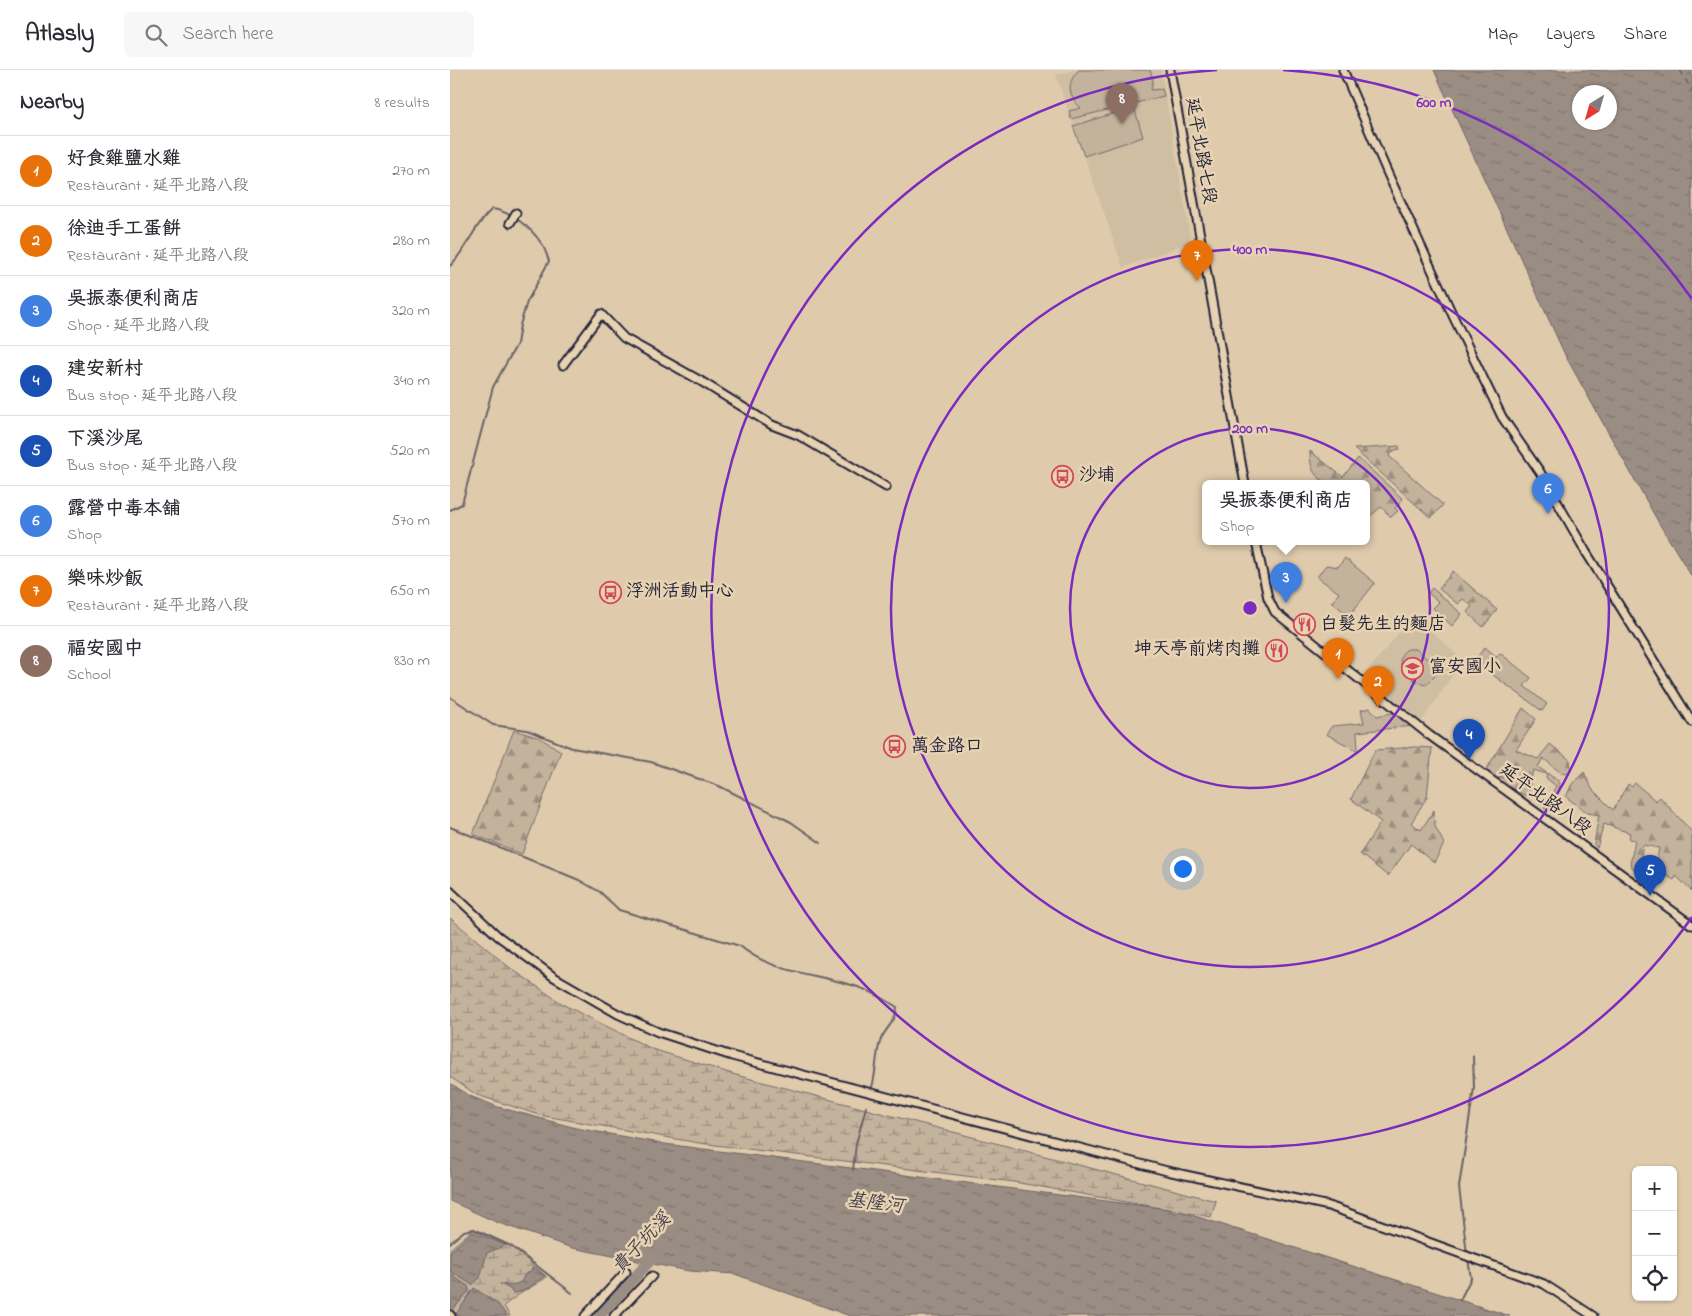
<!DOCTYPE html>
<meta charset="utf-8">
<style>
:root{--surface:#fff;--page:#f7f7f7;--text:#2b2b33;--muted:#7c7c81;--line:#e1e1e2;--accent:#d1495b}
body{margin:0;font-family:"Indie Flower","LXGW WenKai TC",sans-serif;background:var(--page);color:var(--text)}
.controls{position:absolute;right:15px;bottom:15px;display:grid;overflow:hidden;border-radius:8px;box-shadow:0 1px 4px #0004}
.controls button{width:45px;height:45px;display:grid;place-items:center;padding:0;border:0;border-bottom:1px solid var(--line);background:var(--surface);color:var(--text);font:25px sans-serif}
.compass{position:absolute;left:1122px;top:15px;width:45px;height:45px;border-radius:50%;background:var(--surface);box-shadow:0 1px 4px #0004;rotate:217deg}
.you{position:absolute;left:732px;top:798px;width:18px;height:18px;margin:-12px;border:4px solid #fff;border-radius:50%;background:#1a73e8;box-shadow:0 0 0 8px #1a73e833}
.badge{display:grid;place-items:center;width:32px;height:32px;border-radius:50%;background:var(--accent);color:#fff;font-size:16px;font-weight:700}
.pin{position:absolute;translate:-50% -41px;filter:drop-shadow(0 1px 2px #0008)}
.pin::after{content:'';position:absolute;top:26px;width:18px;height:15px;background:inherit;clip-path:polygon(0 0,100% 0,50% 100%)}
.popup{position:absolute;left:752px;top:410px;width:168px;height:65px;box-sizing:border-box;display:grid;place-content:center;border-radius:8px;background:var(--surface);filter:drop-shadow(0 1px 4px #0005);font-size:16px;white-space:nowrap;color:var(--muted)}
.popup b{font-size:19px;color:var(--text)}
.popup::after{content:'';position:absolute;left:50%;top:100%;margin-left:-10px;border:10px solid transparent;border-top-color:var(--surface)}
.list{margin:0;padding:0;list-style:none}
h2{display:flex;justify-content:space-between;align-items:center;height:65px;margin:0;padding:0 20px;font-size:21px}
h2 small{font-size:16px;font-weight:400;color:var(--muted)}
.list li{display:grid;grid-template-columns:32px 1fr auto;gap:15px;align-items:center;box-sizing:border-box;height:70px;padding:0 20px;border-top:1px solid var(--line)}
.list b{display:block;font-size:19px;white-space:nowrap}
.list p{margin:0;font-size:16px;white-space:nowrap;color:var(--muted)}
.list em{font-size:16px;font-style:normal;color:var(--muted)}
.icon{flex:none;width:28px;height:28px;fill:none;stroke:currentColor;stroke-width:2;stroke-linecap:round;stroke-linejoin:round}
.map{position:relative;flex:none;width:1242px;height:1246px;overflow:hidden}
header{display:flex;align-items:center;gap:30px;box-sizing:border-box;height:70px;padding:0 25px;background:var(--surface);border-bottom:1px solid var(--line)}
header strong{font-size:24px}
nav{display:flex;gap:28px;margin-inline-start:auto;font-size:18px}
.search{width:350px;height:45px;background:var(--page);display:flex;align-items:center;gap:12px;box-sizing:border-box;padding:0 18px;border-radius:8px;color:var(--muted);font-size:19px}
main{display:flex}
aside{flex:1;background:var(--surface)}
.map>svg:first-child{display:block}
.built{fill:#d0bea3}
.green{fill:#c3b29c;stroke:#726a6c}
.forest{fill:url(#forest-firs);stroke:#726a6c}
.wetland{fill:url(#wetland-marsh);stroke:#726a6c}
.water{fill:url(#water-ripples);stroke:#6a6266;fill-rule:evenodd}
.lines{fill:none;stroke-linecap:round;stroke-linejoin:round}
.stream{stroke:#6a6266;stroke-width:2}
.river{stroke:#9a8d83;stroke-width:11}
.ferry{stroke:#464251;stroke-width:1;stroke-dasharray:6 5;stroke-linecap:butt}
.minor-casing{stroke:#22223b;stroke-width:11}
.minor{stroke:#e7d2b1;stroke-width:7}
.ring{fill:none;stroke:#7b2cbf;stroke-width:2.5}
.labels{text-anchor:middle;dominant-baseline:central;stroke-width:5;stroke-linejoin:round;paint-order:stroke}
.street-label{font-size:18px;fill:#22223b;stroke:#e7d2b1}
.poi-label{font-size:18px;fill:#22223b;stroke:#e7d2b1;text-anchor:start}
.water-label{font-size:19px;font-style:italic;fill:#464251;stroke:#e7d2b1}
.centre{fill:#7b2cbf;stroke:#e7d2b1;stroke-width:2.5}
.ring-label{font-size:15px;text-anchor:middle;font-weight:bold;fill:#7b2cbf;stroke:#e7d2b1;stroke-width:5;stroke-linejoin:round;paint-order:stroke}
</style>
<header>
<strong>Atlasly</strong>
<div class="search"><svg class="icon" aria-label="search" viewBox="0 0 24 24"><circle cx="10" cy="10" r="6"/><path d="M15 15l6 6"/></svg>Search here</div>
<nav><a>Map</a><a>Layers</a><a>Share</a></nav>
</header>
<main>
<aside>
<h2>Nearby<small>8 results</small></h2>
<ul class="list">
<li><span class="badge" style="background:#e8710a">1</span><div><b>好食雞鹽水雞</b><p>Restaurant · 延平北路八段</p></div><em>270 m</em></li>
<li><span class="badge" style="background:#e8710a">2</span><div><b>徐迪手工蛋餅</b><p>Restaurant · 延平北路八段</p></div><em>280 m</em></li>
<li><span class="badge" style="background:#3f7fe0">3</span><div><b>吳振泰便利商店</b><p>Shop · 延平北路八段</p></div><em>320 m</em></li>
<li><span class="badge" style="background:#1a4fb4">4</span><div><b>建安新村</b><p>Bus stop · 延平北路八段</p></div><em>340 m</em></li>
<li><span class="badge" style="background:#1a4fb4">5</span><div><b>下溪沙尾</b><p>Bus stop · 延平北路八段</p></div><em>520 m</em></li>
<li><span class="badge" style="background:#3f7fe0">6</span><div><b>露營中毒本舖</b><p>Shop</p></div><em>570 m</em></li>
<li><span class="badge" style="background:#e8710a">7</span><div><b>樂味炒飯</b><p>Restaurant · 延平北路八段</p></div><em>650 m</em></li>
<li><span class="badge" style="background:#8d6e63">8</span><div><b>福安國中</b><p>School</p></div><em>830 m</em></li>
</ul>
</aside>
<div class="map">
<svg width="1242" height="1246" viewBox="0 0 1242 1246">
<defs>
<pattern id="forest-firs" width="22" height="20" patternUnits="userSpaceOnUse" patternTransform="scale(1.25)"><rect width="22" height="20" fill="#c3b29c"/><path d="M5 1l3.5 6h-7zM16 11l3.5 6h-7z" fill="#9e9080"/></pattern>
<pattern id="wetland-marsh" width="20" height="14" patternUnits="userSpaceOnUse" patternTransform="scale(1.25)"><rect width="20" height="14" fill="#c3b29c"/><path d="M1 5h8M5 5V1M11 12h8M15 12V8" fill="none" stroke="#9e9080"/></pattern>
<pattern id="water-ripples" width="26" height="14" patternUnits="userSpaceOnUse" patternTransform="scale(1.25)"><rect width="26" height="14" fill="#9a8d83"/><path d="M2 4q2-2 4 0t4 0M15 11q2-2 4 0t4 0" fill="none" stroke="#7d736c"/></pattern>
</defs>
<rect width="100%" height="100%" fill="#dfcbac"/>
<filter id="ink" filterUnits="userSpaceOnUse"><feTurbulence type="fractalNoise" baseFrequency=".02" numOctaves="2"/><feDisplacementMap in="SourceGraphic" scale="10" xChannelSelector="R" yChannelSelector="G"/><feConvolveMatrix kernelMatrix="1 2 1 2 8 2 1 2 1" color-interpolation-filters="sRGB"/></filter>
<g filter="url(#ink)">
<g class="built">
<path d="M 624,0 L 711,0 L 740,165 L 737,173 L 673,198 L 606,5 Z"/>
<path d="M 964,545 L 1013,590 L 970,654 L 913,606 Z"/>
</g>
<g class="green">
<path d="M 629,0 L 700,0 L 703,9 L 701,20 L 712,19 L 714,26 L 621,49 L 619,41 L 631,38 C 618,26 616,12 629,0 Z"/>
<path d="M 684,37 L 693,67 L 634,86 L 623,56 Z"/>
<path d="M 895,488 L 925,513 L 899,546 L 882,532 L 889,523 L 867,507 L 876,495 L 888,497 Z"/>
<path d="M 982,518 L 1012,544 L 1002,556 L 983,538 L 989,532 L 978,523 Z"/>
<path d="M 1035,577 L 1047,587 L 1050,583 L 1081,608 L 1074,616 L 1097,634 L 1092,641 L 1024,591 Z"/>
<path d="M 958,579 L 966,579 L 985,596 L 986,605 L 976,615 C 961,612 938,590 958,579 Z"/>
<path d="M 920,638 L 927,646 L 946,642 L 963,656 L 907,662 L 908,681 L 876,664 L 882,656 L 914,653 L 911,640 Z"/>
</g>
<g class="forest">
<path d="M 949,376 L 950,379 L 945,380 L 939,386 L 993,435 L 981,448 L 904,379 Z"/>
<path d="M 860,381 L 893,407 L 908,388 L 953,429 L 945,438 L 948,441 L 941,447 L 931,437 L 919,447 L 916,445 L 916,414 C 888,414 859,420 860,381 Z"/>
<path d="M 1003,501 L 1047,540 L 1033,557 L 1017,542 L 1022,536 L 1013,529 L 1008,534 L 989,519 Z"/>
<path d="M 1073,638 L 1086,649 L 1066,680 L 1088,689 L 1100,674 L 1120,690 L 1121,700 L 1118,704 L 1111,703 L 1093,688 L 1088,697 L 1110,712 L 1109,722 L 1098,741 L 1094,738 L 1106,716 L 1096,708 L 1097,704 L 1083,700 L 1078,726 L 1060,720 L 1035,702 Z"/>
<path d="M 64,660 L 90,668 L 111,681 L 72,784 L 23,764 Z"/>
<path d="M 965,677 L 982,678 L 977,727 L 961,753 L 971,760 L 984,740 L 985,756 L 994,774 L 984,793 L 961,774 L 938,806 L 910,784 L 931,752 L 901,729 L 925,680 Z"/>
<path d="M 1134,702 L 1142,719 L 1163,740 L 1178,714 L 1182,717 L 1185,713 L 1206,731 L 1210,727 L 1242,762 L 1242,821 L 1226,806 L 1224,810 L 1213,804 L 1204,820 L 1202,815 L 1209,778 L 1193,775 L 1188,804 L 1180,794 L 1185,770 L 1179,769 L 1180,763 L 1154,754 L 1147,778 L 1144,774 L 1149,745 L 1138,743 L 1116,727 L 1122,714 Z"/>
</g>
<g class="wetland">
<path d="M 0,848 L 59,897 L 114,935 L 202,979 L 286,1005 L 766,1131 L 761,1147 L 564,1112 L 249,1073 L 89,1045 L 27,1025 L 0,1007 Z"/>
<path d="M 22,1160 L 61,1176 L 97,1207 C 83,1217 67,1224 54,1236 L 60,1246 L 6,1246 L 0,1242 L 0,1179 Z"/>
</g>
<g class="water">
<path d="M 984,0 L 1242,0 L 1242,507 L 1210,455 L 1116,287 ZM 1160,22 L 1160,52 L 1130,52 L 1130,22 Z"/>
<path d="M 0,1013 L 20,1026 L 48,1037 L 126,1058 L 215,1074 L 726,1140 L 1060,1246 L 400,1246 L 285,1204 L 239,1201 L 122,1178 L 46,1152 L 0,1131 Z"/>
<path d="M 22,1162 L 56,1175 L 37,1183 L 30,1208 L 22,1215 L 0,1201 L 0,1182 Z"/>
<path d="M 83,1197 L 95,1206 L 75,1220 L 63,1224 L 60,1219 L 50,1214 L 61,1216 L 71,1212 L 75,1204 L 81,1201 Z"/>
<path d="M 0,1204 L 18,1216 L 19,1221 L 1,1242 Z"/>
<path d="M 24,1218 L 48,1234 L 57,1246 L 9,1246 L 6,1244 Z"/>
</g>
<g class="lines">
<g class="stream">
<path d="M 0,196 C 17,179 24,155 42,139 C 59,141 81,157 91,173 C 95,178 97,186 99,191 L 77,232 L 70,255 L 67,274 L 43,317 L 12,434 L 0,440"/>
<path d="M 0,627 L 43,655 L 77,660 L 122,678 L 201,692 L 269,716 L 341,752 L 371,773"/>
<path d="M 0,757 L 129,810 L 150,822 L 169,840 L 290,876 C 326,906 374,903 416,920 C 427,924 437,931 447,937 C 447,950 436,958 431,969 C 425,985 427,1001 422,1017"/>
<path d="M 403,1100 L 406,1074 L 416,1037"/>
<path d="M 0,1173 L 14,1161 L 24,1159 L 61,1176 L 122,1223"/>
<path d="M 1017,1184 L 1009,1117 L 1024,1018 L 1023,986"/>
<path d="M 1010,1230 L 1021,1208 L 1018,1189"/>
</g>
<path class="river" d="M 149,1246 L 209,1181"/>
<path class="ferry" d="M 1230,0 L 1242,21"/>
<defs>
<g id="minor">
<path d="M 720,0 L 795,414"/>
<path d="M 893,0 L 938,104 L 1004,248 L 1052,347 L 1090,402 L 1136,482 L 1242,652"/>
<path d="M 60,153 L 66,143"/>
<path d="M 113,295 L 151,244 L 174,268 L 249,310 L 322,355 L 348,365 L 436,417"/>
<path d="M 806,472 L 818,528 L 825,542 L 979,665 L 1242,855"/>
<path d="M 0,821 L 48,866 L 104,907 L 168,944 L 208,962 L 282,986 L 717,1101 L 879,1136 L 1094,1214 L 1143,1246"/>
<path d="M 0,1245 L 1,1246"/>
<path d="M 135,1246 L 176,1202"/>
<path d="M 164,1246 L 202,1206"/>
</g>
</defs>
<use href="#minor" class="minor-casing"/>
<use href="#minor" class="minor"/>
</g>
</g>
<g class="ring">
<circle cx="800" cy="538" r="180"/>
<circle cx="800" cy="538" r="359"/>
<path d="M1242 847A539 539 0 1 1 767 0M833 0A539 539 0 0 1 1242 229"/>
</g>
<defs>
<symbol id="bus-ring" viewBox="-11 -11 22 22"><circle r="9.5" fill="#e7d2b1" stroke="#d1495b" stroke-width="1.5"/><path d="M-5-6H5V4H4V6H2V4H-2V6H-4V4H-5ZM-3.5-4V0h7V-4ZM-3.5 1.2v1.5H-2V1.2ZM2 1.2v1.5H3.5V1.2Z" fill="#d1495b"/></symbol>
<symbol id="restaurant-ring" viewBox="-11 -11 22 22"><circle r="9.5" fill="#e7d2b1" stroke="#d1495b" stroke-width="1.5"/><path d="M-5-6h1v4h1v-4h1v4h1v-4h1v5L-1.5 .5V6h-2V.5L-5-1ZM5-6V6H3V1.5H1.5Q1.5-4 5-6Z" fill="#d1495b"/></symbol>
<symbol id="school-ring" viewBox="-11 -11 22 22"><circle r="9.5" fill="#e7d2b1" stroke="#d1495b" stroke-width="1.5"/><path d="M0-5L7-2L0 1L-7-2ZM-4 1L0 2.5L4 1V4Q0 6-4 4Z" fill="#d1495b"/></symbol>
</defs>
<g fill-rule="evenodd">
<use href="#bus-ring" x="600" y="394" width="25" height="25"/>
<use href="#bus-ring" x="148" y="510" width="25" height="25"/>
<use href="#restaurant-ring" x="842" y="542" width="25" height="25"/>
<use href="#restaurant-ring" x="814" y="568" width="25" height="25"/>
<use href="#school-ring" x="950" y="586" width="25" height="25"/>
<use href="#bus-ring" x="432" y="664" width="25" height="25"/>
</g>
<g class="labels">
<g class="street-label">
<text transform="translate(750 81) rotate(80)">延平北路七段</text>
<text transform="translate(1095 730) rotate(36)">延平北路八段</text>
</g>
<g class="poi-label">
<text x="629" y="406">沙埔</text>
<text x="176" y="522">浮洲活動中心</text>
<text x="870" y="555">白髮先生的麵店</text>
<text x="810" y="580" text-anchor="end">坤天亭前烤肉攤</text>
<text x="979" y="598">富安國小</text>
<text x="461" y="677">萬金路口</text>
</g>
<g class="water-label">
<text transform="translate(425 1134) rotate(7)">基隆河</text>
<text transform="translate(192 1174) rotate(-47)">貴子坑溪</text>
</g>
</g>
<circle cx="800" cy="538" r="8" class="centre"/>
<g class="ring-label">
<text x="984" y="37">600 m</text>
<text x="800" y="184">400 m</text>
<text x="800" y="363">200 m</text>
</g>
</svg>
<div class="controls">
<button>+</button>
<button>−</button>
<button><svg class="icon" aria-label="locate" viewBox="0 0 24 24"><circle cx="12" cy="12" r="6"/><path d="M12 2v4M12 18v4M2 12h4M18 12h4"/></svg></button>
</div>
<svg class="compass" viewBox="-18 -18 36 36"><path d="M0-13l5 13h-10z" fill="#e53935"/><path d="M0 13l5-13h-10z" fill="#7c7c81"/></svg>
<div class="you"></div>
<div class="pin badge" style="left:888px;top:609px;background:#e8710a">1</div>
<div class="pin badge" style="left:928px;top:637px;background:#e8710a">2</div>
<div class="pin badge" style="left:836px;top:533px;background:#3f7fe0">3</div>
<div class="popup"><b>吳振泰便利商店</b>Shop</div>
<div class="pin badge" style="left:1019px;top:690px;background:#1a4fb4">4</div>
<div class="pin badge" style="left:1200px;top:826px;background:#1a4fb4">5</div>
<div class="pin badge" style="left:1098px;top:444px;background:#3f7fe0">6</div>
<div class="pin badge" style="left:747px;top:211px;background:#e8710a">7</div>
<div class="pin badge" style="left:672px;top:54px;background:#8d6e63">8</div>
</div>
</main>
